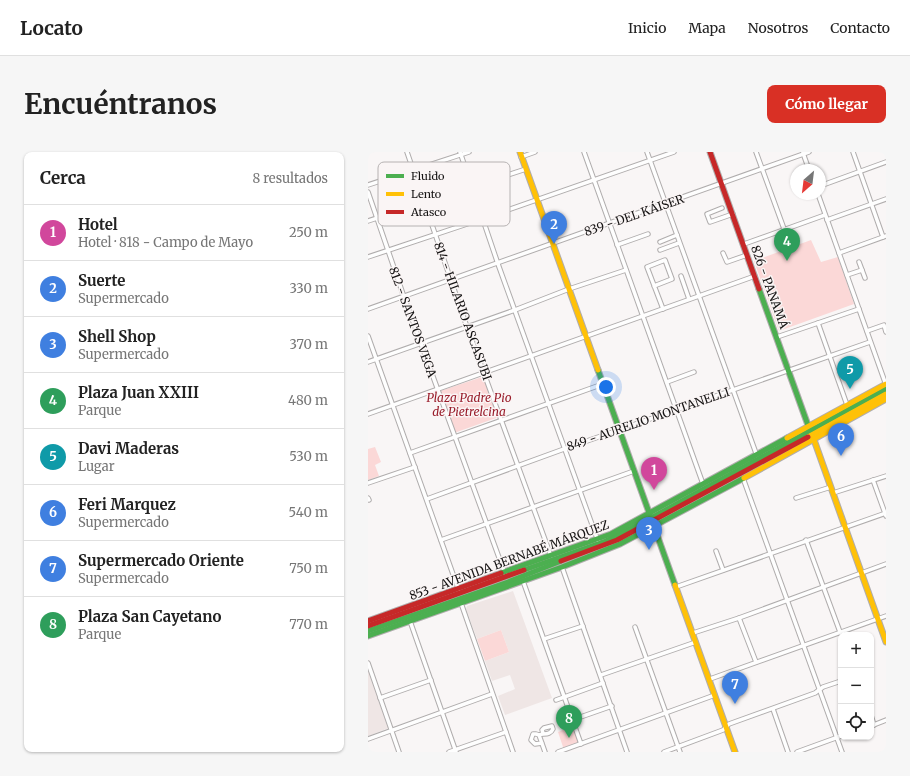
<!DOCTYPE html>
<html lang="es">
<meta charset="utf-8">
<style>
:root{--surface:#fff;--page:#f6f6f6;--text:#222;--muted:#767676;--line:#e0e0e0;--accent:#d93025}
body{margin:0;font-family:Merriweather,serif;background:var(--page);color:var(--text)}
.controls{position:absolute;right:12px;bottom:12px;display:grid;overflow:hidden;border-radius:8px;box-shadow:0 1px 3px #0004}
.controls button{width:36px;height:36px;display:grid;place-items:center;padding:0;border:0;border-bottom:1px solid var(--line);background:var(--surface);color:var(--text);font:20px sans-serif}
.compass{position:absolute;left:422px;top:12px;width:36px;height:36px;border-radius:50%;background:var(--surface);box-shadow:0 1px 3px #0004;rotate:208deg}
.you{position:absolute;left:238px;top:235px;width:14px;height:14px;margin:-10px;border:3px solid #fff;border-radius:50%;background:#1a73e8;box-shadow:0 0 0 6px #1a73e833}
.badge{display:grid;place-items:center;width:26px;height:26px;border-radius:50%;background:var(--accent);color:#fff;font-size:13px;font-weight:700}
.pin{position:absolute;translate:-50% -33px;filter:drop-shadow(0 1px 2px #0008)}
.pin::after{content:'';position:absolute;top:21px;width:14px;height:12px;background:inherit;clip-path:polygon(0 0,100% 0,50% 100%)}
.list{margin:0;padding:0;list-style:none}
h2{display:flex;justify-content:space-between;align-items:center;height:52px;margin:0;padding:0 16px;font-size:17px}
h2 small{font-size:13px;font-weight:400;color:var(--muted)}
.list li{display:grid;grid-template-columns:26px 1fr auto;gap:12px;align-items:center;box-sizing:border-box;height:56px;padding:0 16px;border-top:1px solid var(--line)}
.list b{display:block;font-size:15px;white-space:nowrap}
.list p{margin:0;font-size:13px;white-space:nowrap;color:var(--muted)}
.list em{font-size:13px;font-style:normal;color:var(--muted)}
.icon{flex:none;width:22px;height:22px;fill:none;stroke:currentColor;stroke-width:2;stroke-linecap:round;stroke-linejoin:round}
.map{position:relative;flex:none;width:518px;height:600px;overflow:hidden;border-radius:8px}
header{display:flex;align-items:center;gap:24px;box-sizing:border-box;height:56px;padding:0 20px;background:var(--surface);border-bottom:1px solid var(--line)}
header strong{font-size:19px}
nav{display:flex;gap:22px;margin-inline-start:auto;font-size:14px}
.intro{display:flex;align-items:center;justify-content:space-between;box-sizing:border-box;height:96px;padding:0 24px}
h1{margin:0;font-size:28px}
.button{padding:10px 18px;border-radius:8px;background:var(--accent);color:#fff;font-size:14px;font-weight:700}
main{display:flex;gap:24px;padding:0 24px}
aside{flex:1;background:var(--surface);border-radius:8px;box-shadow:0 1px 3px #0004}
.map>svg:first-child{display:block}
.built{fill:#efe6e5}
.green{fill:#fbd8d7}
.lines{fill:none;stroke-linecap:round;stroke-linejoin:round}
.street-casing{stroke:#b0adad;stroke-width:5.5}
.fast-casing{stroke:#b0adad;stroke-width:7}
.slow-casing{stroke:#b0adad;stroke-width:7}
.jam-casing{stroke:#b0adad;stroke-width:7}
.street{stroke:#fefefe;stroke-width:3.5}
.fast{stroke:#4caf50;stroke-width:5}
.slow{stroke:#ffc107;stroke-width:5}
.jam{stroke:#c62828;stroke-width:5}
.labels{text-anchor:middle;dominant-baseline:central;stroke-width:3;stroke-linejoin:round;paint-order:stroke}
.street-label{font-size:12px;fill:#161414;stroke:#faf5f5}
.park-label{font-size:12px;font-style:italic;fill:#991d2b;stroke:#faf5f5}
.key{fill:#faf5f5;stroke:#b6b2b2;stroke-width:1}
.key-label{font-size:11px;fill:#161414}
</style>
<header>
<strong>Locato</strong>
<nav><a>Inicio</a><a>Mapa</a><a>Nosotros</a><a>Contacto</a></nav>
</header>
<div class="intro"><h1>Encuéntranos</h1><a class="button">Cómo llegar</a></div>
<main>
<aside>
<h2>Cerca<small>8 resultados</small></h2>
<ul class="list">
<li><span class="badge" style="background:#d1479c">1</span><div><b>Hotel</b><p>Hotel · 818 - Campo de Mayo</p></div><em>250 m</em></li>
<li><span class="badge" style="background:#3f7fe0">2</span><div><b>Suerte</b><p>Supermercado</p></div><em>330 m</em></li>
<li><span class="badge" style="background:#3f7fe0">3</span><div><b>Shell Shop</b><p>Supermercado</p></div><em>370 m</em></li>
<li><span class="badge" style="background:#2e9e5b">4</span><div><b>Plaza Juan XXIII</b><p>Parque</p></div><em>480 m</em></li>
<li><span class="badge" style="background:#0f9aa8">5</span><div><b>Davi Maderas</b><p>Lugar</p></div><em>530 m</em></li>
<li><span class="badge" style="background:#3f7fe0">6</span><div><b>Feri Marquez</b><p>Supermercado</p></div><em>540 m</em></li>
<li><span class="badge" style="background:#3f7fe0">7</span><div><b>Supermercado Oriente</b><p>Supermercado</p></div><em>750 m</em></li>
<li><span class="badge" style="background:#2e9e5b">8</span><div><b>Plaza San Cayetano</b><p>Parque</p></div><em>770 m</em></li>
</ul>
</aside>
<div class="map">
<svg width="518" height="600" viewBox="0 0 518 600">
<rect width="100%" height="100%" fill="#f9f6f6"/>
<g class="built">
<path d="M 145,439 L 184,546 L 137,563 L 130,544 L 147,537 L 142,523 L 124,529 L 117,509 L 141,500 L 133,478 L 109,487 L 98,457 L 99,454 Z"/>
<path d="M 0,515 L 21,575 L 21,576 L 0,584 Z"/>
</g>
<g class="green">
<path d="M 443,88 L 453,110 L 470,105 L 486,152 L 411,179 L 386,109 Z"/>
<path d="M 117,224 L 131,265 L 86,281 L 72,239 Z"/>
<path d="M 7,295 L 13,310 L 7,313 L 11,324 L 0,328 L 0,297 Z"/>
<path d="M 133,478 L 141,500 L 117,509 L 109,487 Z"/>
<path d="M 206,574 L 213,592 L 196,598 L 190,580 Z"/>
</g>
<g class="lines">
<defs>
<g id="street">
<path d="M 39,0 L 99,175 L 183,404"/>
<path d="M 92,0 L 130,112 L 230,389"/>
<path d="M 216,0 L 335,332"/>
<path d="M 279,0 L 389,304"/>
<path d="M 388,0 L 423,96"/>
<path d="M 485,0 L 515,85"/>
<path d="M 435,1 L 441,18"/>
<path d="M 153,5 L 167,0"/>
<path d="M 0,33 L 101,0"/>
<path d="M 452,34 L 518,10"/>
<path d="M 0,40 L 36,145 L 137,422"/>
<path d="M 450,42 L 518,233"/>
<path d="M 354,56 L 339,62 L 342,70 L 365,62"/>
<path d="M 459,68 L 518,47"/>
<path d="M 0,69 L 158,17"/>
<path d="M 292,90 L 309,83"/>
<path d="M 376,92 L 457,63"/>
<path d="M 249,93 L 280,82"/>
<path d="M 292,98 L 311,91"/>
<path d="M 355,101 L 359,110 L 379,103"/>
<path d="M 471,101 L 518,84"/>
<path d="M 0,105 L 114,67 L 306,0"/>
<path d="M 491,110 L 497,126"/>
<path d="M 479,123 L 494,118"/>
<path d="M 313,124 L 321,147"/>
<path d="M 286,134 L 304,127 L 297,108 L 279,115 L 295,157"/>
<path d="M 0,157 L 441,0"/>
<path d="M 450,171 L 479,253"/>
<path d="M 499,179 L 516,173 L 518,180"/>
<path d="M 0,184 L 91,439"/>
<path d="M 409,185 L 491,157"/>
<path d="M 0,210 L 147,158 L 201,137 L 258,118"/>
<path d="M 299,230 L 326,220"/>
<path d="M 0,262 L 387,124"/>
<path d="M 42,301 L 235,232"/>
<path d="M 375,326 L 474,600"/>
<path d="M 505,328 L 518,364"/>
<path d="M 0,331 L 47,315"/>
<path d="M 465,341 L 518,324"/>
<path d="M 0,346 L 1,348"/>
<path d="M 428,346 L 463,335"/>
<path d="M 59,347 L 196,297 L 502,190"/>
<path d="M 73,388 L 266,319"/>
<path d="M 438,388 L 472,480"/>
<path d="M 348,399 L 355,418"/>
<path d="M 194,415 L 259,600"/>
<path d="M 155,429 L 213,592"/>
<path d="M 308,435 L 518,361"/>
<path d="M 93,451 L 145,600"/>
<path d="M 371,466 L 388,510"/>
<path d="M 42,469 L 88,600"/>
<path d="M 267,475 L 312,600"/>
<path d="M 325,481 L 371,466 L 518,412"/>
<path d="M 176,487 L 215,474"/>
<path d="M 0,511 L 31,600"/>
<path d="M 233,523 L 328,490"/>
<path d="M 342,527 L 518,464"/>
<path d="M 12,546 L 63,528"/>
<path d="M 188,548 L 235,531"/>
<path d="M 405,557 L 420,600"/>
<path d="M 503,563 L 506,573"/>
<path d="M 204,568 L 244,554"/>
<path d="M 503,574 L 518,568"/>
<path d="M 171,583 C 175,581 182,584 185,577 L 184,574 L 176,576 L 174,578 L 175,581"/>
<path d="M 0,587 L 124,542"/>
<path d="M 174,591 L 167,592 L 163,588 L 165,582 L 168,582 L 171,583 L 177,600"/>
<path d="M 81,600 L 138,580"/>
<path d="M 190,600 L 347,543"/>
<path d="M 296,600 L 355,578 L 361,572 L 447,541 L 455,535 L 473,529"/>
<path d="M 429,600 L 473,584"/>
</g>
<g id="fast">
<path d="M 391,137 L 441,276"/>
<path d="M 230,218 L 307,433"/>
<path d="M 156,418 L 238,389 L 283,366 L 518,237"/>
<path d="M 133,421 L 243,382 L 419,286"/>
<path d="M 0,479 L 140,430 L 193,409"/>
<path d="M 0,484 L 194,415 L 252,392 L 376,326"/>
</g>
<g id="slow">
<path d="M 152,0 L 230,218"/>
<path d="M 440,285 L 518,242"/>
<path d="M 445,285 L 518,490"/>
<path d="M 419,286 L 518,232"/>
<path d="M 376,326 L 518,247"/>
<path d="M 307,433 L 367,600"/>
</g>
<g id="jam">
<path d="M 342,0 L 391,137"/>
<path d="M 193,409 L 249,388 L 440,285"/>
<path d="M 0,469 L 133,421"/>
<path d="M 0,474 L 156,418"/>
</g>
</defs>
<use href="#street" class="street-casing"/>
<use href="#fast" class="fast-casing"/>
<use href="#slow" class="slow-casing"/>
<use href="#jam" class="jam-casing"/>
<use href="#street" class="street"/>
<use href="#fast" class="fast"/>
<use href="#slow" class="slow"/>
<use href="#jam" class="jam"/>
</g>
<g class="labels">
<g class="street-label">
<text transform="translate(266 63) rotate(-19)">839 - DEL KÁISER</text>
<text transform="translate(402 135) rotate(70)">826 - PANAMÁ</text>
<text transform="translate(95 159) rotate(70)">814 - HILARIO ASCASUBI</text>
<text transform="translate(45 170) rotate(70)">812 - SANTOS VEGA</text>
<text transform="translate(280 267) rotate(-19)">849 - AURELIO MONTANELLI</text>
<text transform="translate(141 408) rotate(-20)">853 - AVENIDA BERNABÉ MÁRQUEZ</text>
</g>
<g class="park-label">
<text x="101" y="245">Plaza Padre Pio<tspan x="101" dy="14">de Pietrelcina</tspan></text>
</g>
</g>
<rect x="10" y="10" width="132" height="64" rx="6" class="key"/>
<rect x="18" y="22" width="18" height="4" fill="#4caf50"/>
<rect x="18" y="40" width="18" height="4" fill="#ffc107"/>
<rect x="18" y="58" width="18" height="4" fill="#c62828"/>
<g class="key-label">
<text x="43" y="28">Fluido</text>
<text x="43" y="46">Lento</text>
<text x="43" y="64">Atasco</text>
</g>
</svg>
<div class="controls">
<button>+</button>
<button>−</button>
<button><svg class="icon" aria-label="locate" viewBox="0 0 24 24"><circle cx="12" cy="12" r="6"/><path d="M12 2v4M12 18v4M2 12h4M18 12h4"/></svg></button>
</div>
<svg class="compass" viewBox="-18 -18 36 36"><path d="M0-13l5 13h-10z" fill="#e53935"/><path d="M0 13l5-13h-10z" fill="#767676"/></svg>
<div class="you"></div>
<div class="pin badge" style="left:286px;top:338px;background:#d1479c">1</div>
<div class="pin badge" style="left:186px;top:92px;background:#3f7fe0">2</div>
<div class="pin badge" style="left:281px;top:398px;background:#3f7fe0">3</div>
<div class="pin badge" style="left:419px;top:109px;background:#2e9e5b">4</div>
<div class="pin badge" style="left:482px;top:237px;background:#0f9aa8">5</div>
<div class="pin badge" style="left:473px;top:304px;background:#3f7fe0">6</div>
<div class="pin badge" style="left:367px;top:552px;background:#3f7fe0">7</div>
<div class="pin badge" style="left:201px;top:586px;background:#2e9e5b">8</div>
</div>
</main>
